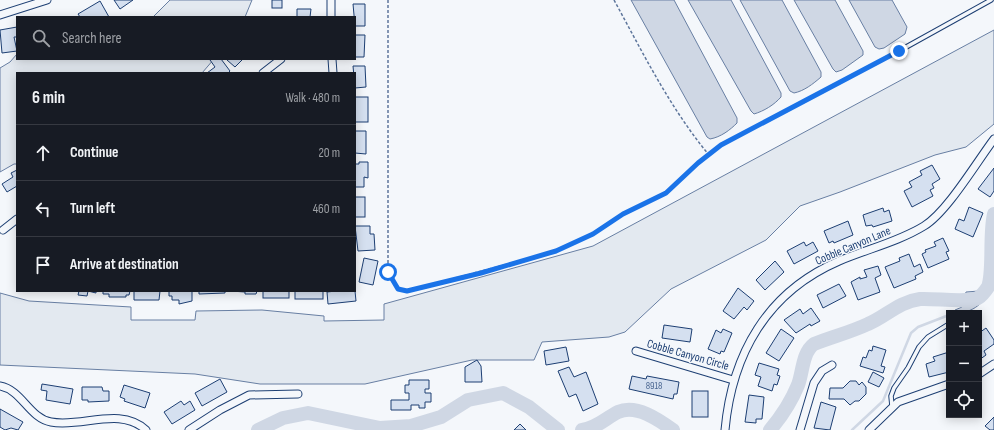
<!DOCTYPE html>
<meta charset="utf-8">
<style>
:root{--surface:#171b24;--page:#242831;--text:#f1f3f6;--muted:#9ea1a6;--line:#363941}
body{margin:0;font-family:"Sofia Sans Condensed",sans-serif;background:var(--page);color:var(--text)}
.controls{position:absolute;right:12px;bottom:12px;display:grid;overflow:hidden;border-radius:0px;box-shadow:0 2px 10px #0003}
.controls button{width:36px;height:36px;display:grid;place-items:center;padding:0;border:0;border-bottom:1px solid var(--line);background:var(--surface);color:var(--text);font:20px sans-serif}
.stop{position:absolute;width:12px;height:12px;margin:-9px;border:3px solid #1a73e8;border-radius:50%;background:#fff}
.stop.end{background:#1a73e8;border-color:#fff;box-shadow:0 1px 4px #0008}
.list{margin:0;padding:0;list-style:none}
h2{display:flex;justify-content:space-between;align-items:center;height:52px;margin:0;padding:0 16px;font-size:17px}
h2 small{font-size:13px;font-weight:400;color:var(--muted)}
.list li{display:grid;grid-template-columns:26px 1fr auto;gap:12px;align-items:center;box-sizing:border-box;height:56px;padding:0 16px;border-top:1px solid var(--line)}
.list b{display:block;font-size:15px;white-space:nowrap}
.list em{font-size:13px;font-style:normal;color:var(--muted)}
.icon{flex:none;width:22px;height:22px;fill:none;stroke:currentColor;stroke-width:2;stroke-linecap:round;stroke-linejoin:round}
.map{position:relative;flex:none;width:994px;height:430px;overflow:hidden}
.search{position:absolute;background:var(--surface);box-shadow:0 2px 10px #0003;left:16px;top:16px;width:340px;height:44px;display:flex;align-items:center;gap:10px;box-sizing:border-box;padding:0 14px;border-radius:0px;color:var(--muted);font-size:15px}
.panel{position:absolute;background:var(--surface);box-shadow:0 2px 10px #0003;left:16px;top:72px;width:340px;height:220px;border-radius:0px}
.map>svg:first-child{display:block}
.green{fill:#e3e9f0;stroke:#687fa3}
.water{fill:#cfd7e4;stroke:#687fa3}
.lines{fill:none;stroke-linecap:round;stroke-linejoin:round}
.stream{stroke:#cfd7e4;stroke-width:2.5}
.river{stroke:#cfd7e4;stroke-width:14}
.building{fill:#d5e0f0;stroke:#1d3f73}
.lane-casing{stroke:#1d3f73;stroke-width:5.5}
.street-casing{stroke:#1d3f73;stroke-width:9}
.path{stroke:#5e769c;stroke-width:1.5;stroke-dasharray:3 2;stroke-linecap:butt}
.lane{stroke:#f4f7fb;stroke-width:3.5}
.street{stroke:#f4f7fb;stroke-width:7}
.route{stroke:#1a73e8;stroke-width:5}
.labels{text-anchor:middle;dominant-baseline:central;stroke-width:3;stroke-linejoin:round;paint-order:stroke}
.number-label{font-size:10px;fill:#4b6792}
.street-label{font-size:12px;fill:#1d3f73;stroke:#f4f7fb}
</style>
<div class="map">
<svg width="994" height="430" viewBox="0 0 994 430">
<rect width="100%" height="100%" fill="#f4f7fb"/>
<g class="green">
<path d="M 170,0 L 252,0 L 245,17 L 153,17 Z"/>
<path d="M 994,30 L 994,124 L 966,147 L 935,155 L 840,192 L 800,206 L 766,240 L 671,289 L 625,332 L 609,337 L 542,342 L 534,360 L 472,360 L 365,384 L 260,384 L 195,374 L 0,365 L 0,293 L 29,301 L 131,307 L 131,320 L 195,320 L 196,311 L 262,310 L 324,316 L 324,321 L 384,320 L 384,304 L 593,246 Z"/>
<path d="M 17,54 L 17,59 L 214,59 L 202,73 L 17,73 L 17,164 L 14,164 L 0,172 L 0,68 L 10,62 Z"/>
</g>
<g class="water">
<path d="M 631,0 L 674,0 L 737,118 L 737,123 C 730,130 721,137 710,139 L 707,137 Z"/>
<path d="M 688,0 L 731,0 L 781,93 L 781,97 C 774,105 764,111 754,114 L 751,111 Z"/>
<path d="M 740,0 L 782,0 L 821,72 L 821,77 C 813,84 804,91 794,93 L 790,91 Z"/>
<path d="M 794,0 L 835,0 L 863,51 L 863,55 L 842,70 L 836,72 L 833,69 Z"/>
<path d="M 849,0 L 892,0 L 907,27 L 905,34 L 884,48 L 879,49 L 875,47 Z"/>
<path d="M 988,286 C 987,303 972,313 956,313 L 955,310 L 962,307 L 966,292 L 979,291 Z"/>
</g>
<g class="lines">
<path class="stream" d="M 852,430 L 883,401 L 911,333 L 918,327 L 949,315"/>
<g class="river">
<path d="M 258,430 L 283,418 L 308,413 L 380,428 L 411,426 L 441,417 L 468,400 L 503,393 L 529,407 L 558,430"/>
<path d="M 582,430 C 597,428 606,418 618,412 C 637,404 659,420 673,430"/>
<path d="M 770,430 C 782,416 791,402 798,385 C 803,372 802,353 814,344 C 832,337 851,332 868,324 C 887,316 898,302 920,299 C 935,298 966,303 978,298 C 981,296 986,290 988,287 C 994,271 989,235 994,214"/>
</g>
</g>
<g class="building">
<path d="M 114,0 L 133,0 L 120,9 Z"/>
<rect x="272" y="0" width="10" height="8"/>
<path d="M 100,1 L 109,17 L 80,17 L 78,14 Z"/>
<path d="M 353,4 L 365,4 L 365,26 L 355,26 Z"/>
<path d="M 297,9 L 311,9 L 310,17 L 297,17 Z"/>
<path d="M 17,27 L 17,37 L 14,37 L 17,51 L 2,53 L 0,30 Z"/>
<path d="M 355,35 L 365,35 L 364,57 L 355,57 Z"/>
<path d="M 212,59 L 221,59 L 230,71 L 228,73 L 207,73 L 215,67 L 210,60 Z"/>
<path d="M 229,59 L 243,59 L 235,67 L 227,60 Z"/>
<path d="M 353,66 L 365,66 L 366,87 L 355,88 Z"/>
<rect x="355" y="97" width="13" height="25"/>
<path d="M 355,131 L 366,131 L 366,154 L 355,153 Z"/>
<path d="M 359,162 L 368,162 L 368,178 L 364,177 L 364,187 L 355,187 L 355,164 L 359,164 Z"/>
<path d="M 932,165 L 940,179 L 932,184 L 934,188 L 930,190 L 933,196 L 912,207 L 904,191 L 912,187 L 909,182 L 922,175 L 920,171 Z"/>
<path d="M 994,168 L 994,191 L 990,197 L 978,189 Z"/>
<path d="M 17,170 L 17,186 L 7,192 L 2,184 L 13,177 L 11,173 Z"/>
<rect x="355" y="197" width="10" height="20"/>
<path d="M 969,207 L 983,213 L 973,237 L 955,229 L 959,219 L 964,221 Z"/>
<path d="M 883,208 L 884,212 L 889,210 L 892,221 L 873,227 L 872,225 L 866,226 L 863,215 Z"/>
<path d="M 848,221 L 853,235 L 834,243 L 833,241 L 829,243 L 824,231 Z"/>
<path d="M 355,226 L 370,226 L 370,234 L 374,234 L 375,250 L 358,251 Z"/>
<path d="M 943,238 L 949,251 L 946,252 L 949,259 L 928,268 L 922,254 L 926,252 L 925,250 L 936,246 L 934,242 Z"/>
<path d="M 804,242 L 806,246 L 813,242 L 818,251 L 794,264 L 787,251 Z"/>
<path d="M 909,254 L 914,267 L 920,264 L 923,272 L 915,276 L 916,279 L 894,288 L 885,267 L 900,261 L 899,258 Z"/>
<path d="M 364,258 L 378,261 L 373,285 L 359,282 Z"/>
<path d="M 775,261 L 784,272 L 765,290 L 756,280 Z"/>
<path d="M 878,266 L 881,275 L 875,278 L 880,292 L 858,300 L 851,282 L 860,277 L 860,279 L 867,277 L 864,270 Z"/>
<path d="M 839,284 L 846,296 L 823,308 L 817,295 Z"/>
<path d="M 738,288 L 754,301 L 747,310 L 744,307 L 734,319 L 723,311 Z"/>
<path d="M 79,291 L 96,291 L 96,293 L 88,291 L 87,296 L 78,295 Z"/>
<path d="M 103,291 L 130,291 L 129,295 L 126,295 L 126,297 L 109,297 L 109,294 L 103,294 Z"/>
<path d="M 134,291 L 160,291 L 159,300 L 134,300 Z"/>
<path d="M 169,291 L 192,291 L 192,301 L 179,304 L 179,300 L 172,300 L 172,296 L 169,296 Z"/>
<path d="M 199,291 L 225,291 L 225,293 L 199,294 Z"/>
<path d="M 231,291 L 257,291 L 256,294 L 245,294 L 245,292 Z"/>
<rect x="263" y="291" width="26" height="7"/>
<rect x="295" y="291" width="28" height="8"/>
<path d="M 336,291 L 355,291 L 356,301 L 328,304 L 327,292 Z"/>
<path d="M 811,308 L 820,321 L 811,326 L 810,324 L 796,333 L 784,320 L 800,309 L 803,314 Z"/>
<path d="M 664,325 L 692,329 L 690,342 L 662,338 Z"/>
<path d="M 986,328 L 994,340 L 994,344 L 984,351 L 986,355 L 979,360 L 979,333 Z"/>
<path d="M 723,329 L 732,333 L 724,352 L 721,351 L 720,354 L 708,349 L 716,330 L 721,333 Z"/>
<path d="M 781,329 L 794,338 L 779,361 L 766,353 Z"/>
<path d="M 873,346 L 886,350 L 881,366 L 885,367 L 883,373 L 860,366 L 863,357 L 866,358 L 869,350 L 872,351 Z"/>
<path d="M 566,347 L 569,361 L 546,365 L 544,351 Z"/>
<path d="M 949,352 L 949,372 L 929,377 L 926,364 L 935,361 L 933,357 Z"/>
<path d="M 477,360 L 481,366 L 482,382 L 465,382 L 465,367 Z"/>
<path d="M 759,363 L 779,369 L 777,375 L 780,376 L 777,385 L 774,384 L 772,391 L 758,386 L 761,377 L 755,375 Z"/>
<path d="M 569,367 L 574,377 L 586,372 L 598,404 L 583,411 L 576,394 L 569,397 L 558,371 Z"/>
<path d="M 873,372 L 884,378 L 879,387 L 868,382 Z"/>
<path d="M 632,376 L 646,379 L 647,376 L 679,382 L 677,394 L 674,394 L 673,399 L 629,389 Z"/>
<path d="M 220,379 L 227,392 L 202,406 L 195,393 Z"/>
<path d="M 409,380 L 429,380 L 429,389 L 425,389 L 425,393 L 431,393 L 431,402 L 425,402 L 425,408 L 419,408 L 419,405 L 411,405 L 411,410 L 391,410 L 391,400 L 409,400 L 409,393 L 405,393 L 405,385 L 409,385 Z"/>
<path d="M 850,381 L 856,381 L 859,385 L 862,382 L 866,387 L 866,394 L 859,401 L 855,401 L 850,405 L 844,399 L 829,399 L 830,388 L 843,388 Z"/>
<path d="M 42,384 L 73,389 L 70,404 L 46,400 L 47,391 L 41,390 Z"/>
<path d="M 124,385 L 150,393 L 145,408 L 124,401 L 125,399 L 120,397 Z"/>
<path d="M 82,387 L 102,387 L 103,391 L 109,391 L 109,401 L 88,402 L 88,400 L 82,400 Z"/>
<rect x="692" y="391" width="16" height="26"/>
<path d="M 749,395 L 764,397 L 762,419 L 756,419 L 756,423 L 745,422 Z"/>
<path d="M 181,401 L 184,405 L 190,401 L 195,410 L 172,424 L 164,412 Z"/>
<path d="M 821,402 L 836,407 L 830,430 L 814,428 Z"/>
<path d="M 0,409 L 23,422 L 18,430 L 11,428 L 5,430 L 0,427 Z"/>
<path d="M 994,417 L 994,430 L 990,430 L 985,426 Z"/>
<path d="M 520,424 L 526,430 L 514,430 Z"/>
</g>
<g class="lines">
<defs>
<g id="lane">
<path d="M 899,51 L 991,0"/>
<path d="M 892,406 L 891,396 L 894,388 L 908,368 L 919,347 L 928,337 L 949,324"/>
</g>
<g id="street">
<path d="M 331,0 L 331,17"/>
<path d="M 0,15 L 47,0"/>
<path d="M 332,59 L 333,73"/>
<path d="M 263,73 L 281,59"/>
<path d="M 3,230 L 17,219"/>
<path d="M 636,351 L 733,380"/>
<path d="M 979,374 L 994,364"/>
<path d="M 0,386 C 22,390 29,418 51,422 C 82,428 120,406 146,430"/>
<path d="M 189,430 L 220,410 L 249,395 L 298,394"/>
<path d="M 725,430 C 732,354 767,292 839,261 C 867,249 898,242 924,226 C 947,212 976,163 994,139"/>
<path d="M 800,430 L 814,383 L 822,371 L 832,365"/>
<path d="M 869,430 L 898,402 L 949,384"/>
</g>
</defs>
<use href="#lane" class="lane-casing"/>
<use href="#street" class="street-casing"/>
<g class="path">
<path d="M 388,0 L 388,272 L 398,289 L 407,291 L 556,251 L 593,234 L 623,214 L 667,193 L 698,163 L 721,145 L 894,53"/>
<path d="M 614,0 C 643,53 670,108 709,155"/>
</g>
<use href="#lane" class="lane"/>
<use href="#street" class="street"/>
</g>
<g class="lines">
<path class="route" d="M 388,272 L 398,289 L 407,291 L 481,273 L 556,251 L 593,234 L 623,214 L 666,193 L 698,163 L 721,145 L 899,51"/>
</g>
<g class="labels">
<g class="number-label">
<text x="654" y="386">8918</text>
</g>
<g class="street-label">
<text transform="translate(853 246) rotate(-23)">Cobble Canyon Lane</text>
<text transform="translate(688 355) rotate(16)">Cobble Canyon Circle</text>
</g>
</g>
</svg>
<div class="controls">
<button>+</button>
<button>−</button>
<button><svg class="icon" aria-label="locate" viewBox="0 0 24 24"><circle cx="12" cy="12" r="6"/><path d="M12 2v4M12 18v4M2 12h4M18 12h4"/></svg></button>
</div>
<div class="stop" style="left:388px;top:272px"></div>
<div class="stop end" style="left:899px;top:51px"></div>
<div class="search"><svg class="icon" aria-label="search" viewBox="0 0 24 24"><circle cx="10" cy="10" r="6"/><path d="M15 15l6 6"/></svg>Search here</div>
<section class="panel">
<h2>6 min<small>Walk · 480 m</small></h2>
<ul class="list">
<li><svg class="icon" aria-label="ahead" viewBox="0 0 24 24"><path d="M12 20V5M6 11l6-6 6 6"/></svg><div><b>Continue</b></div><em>20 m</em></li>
<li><svg class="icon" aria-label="left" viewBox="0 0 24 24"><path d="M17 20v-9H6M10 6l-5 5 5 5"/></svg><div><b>Turn left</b></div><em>460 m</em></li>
<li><svg class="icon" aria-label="arrive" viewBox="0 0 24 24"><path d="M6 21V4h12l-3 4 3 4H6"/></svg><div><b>Arrive at destination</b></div></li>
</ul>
</section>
</div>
